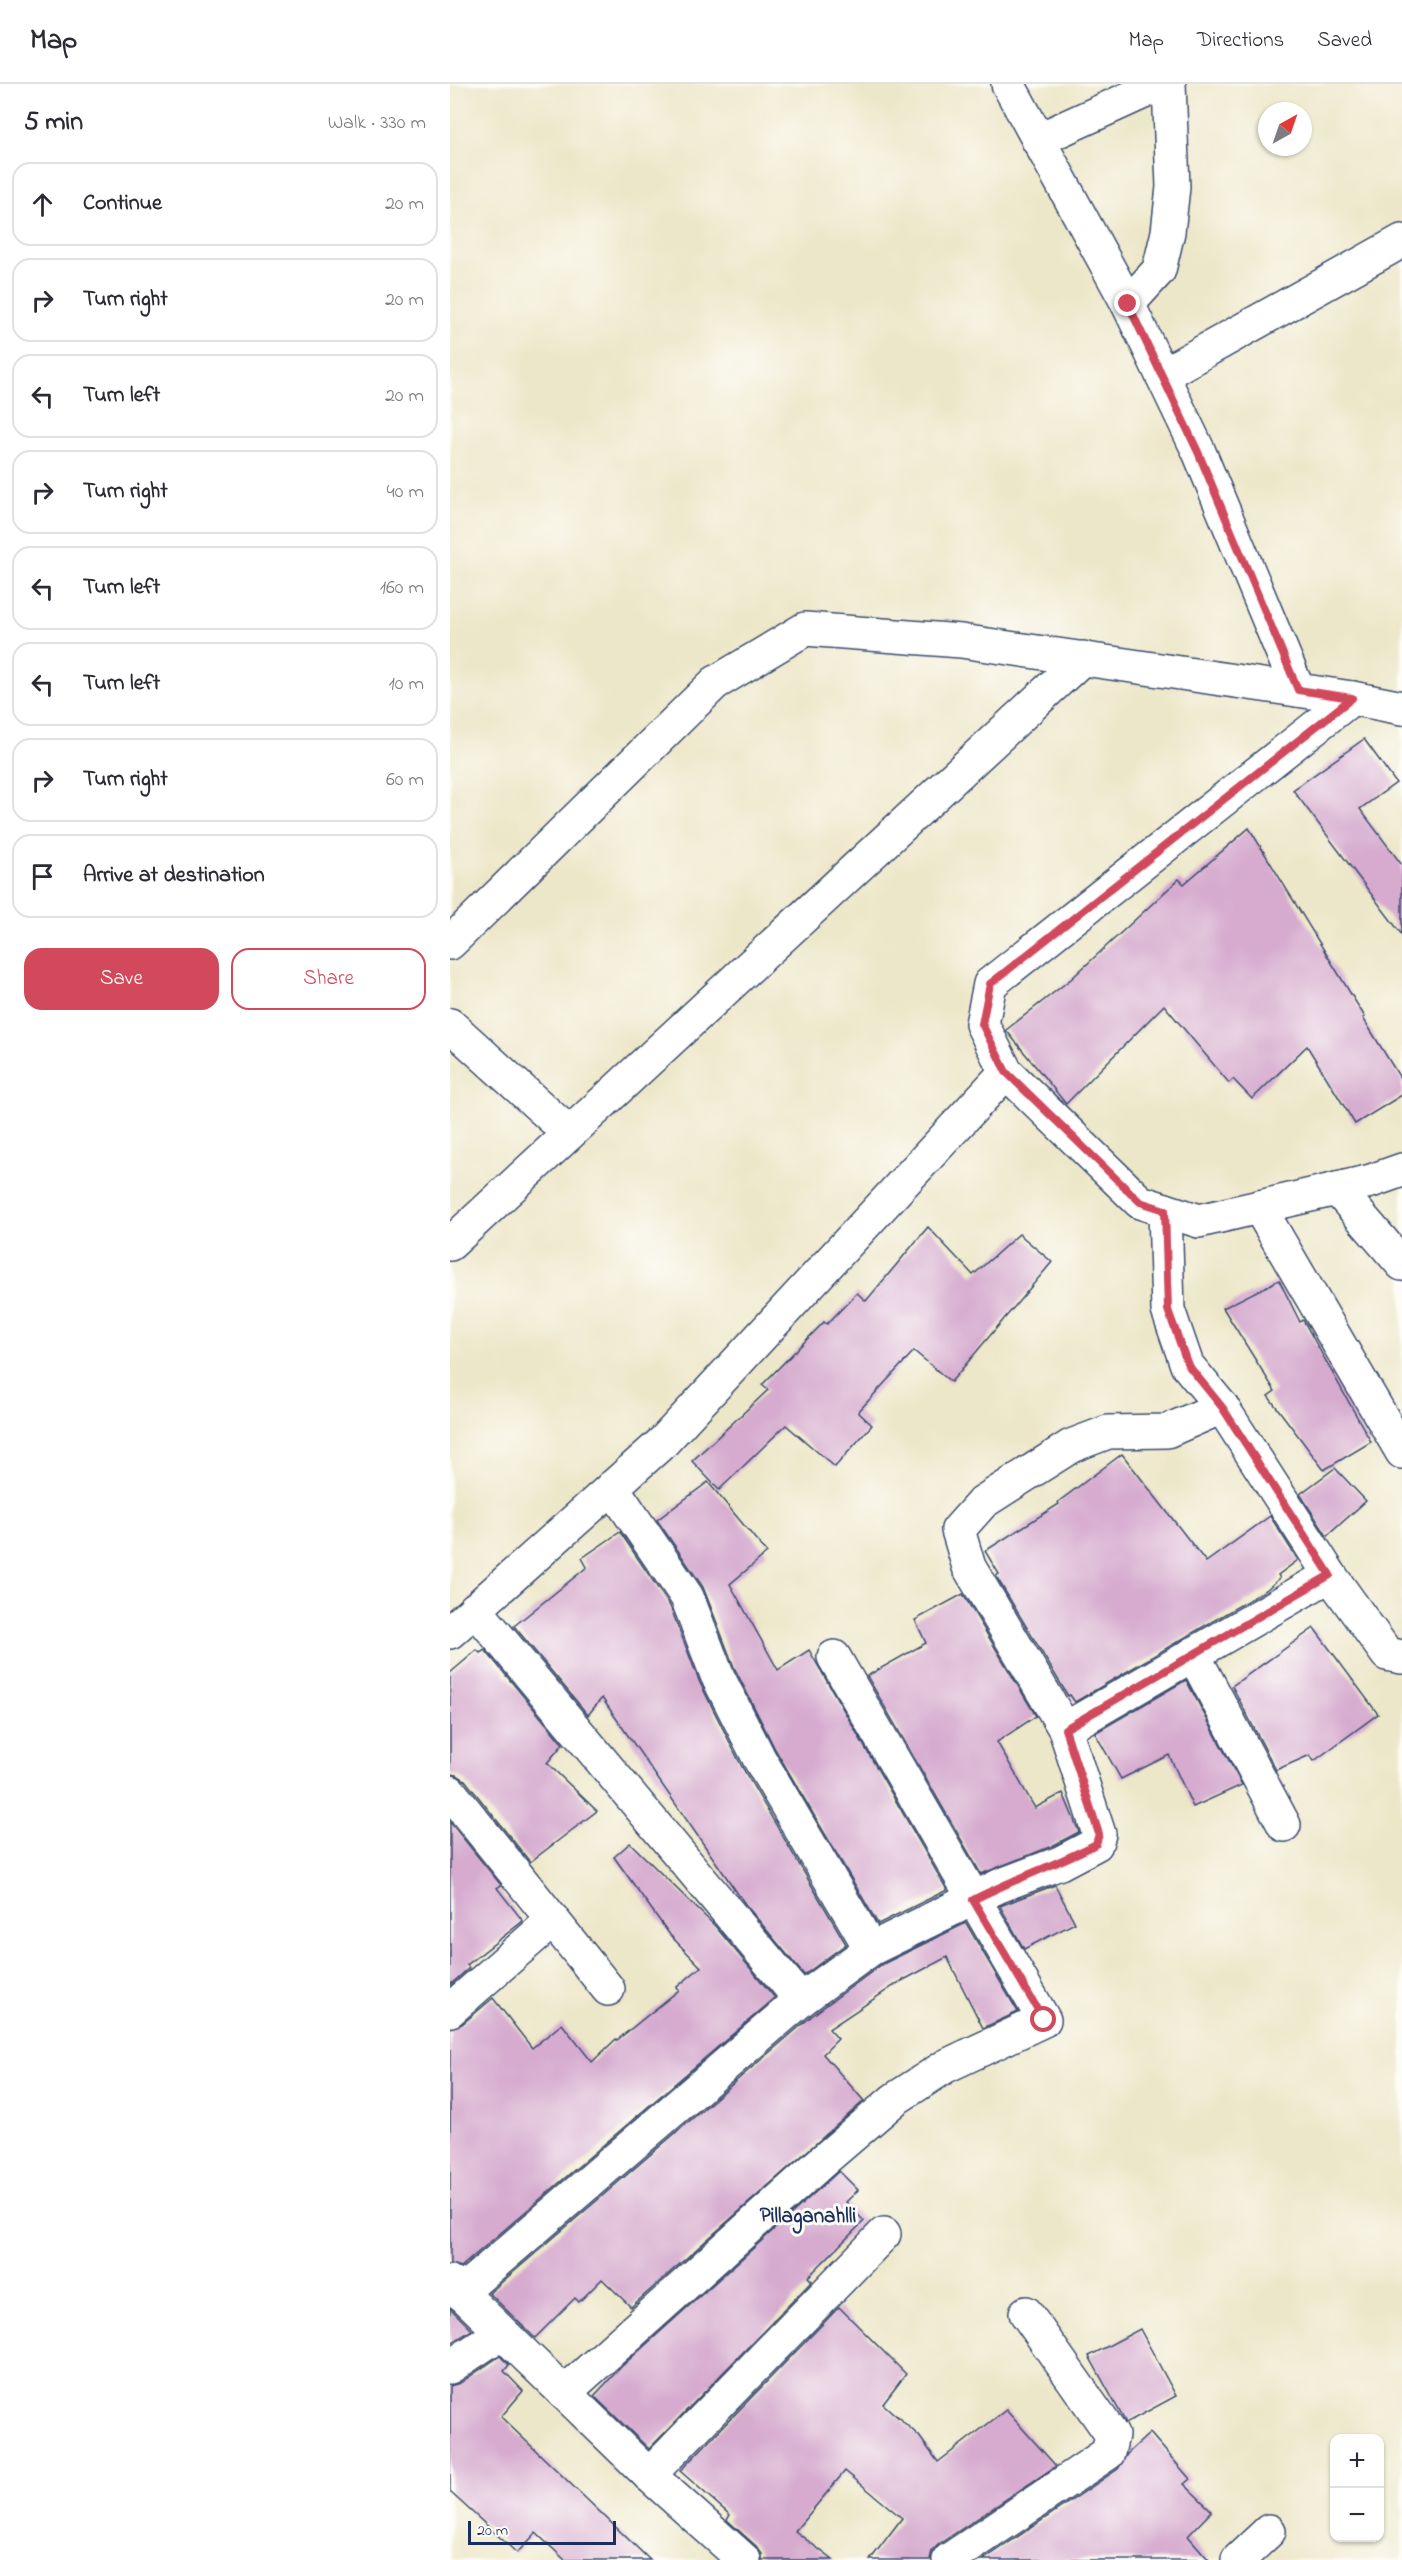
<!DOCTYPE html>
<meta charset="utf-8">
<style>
:root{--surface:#fff;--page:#f2f2f3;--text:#2b2b33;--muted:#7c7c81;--line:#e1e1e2;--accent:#d1495b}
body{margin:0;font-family:"Indie Flower",sans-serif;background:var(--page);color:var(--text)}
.controls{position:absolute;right:18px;bottom:18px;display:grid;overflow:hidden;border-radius:12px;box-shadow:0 2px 4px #0004}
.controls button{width:54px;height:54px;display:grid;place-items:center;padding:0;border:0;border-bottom:2px solid var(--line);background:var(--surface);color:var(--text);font:30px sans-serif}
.compass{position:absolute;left:808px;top:18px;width:54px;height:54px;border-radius:50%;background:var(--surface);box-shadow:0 2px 4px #0004;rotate:40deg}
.scale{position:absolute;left:18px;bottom:15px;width:148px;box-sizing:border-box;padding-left:6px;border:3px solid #1b2f5e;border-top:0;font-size:16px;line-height:21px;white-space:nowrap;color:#1b2f5e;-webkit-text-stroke:4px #fdfcf7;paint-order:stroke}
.stop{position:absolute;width:18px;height:18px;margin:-14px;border:4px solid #d1495b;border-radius:50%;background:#fff}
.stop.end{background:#d1495b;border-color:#fff;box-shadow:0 2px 6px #0008}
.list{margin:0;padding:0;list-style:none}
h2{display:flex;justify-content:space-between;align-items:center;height:78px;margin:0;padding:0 24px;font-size:26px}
h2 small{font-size:20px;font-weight:400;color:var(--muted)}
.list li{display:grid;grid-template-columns:39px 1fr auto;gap:18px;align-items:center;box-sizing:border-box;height:84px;margin:0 12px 12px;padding:0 12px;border:2px solid var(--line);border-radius:18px}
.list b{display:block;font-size:22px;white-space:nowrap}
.list em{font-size:20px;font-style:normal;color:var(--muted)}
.actions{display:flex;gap:12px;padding:18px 24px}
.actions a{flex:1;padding:14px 0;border:2px solid var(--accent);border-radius:18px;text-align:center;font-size:21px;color:var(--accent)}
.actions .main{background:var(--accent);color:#fff}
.icon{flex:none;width:33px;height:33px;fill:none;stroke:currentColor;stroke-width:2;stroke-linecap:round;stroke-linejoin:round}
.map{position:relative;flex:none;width:952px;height:2476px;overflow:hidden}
header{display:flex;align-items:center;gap:36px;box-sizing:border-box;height:84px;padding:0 30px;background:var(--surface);border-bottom:2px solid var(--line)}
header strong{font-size:28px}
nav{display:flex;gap:33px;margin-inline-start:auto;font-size:21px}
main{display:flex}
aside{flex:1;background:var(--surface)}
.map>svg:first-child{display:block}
.building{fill:#d6abcf}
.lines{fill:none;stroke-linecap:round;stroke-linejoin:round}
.minor-casing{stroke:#3a4b6e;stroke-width:36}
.minor{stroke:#fff;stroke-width:33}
.route{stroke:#d1495b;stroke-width:8}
.labels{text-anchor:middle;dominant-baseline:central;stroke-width:6;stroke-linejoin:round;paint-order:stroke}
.neighbourhood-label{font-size:21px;font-weight:bold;fill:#1b2f5e;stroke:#fdfcf7}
</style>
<header>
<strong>Map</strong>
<nav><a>Map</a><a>Directions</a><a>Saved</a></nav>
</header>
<main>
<aside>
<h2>5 min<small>Walk · 330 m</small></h2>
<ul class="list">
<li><svg class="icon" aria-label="ahead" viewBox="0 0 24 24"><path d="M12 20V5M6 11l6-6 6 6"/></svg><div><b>Continue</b></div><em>20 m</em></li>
<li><svg class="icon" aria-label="right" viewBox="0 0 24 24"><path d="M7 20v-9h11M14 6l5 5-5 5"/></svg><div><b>Turn right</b></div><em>20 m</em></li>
<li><svg class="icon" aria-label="left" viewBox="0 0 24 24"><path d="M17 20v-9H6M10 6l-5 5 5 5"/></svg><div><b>Turn left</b></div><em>20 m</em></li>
<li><svg class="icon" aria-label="right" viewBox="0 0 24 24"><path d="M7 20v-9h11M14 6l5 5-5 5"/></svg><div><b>Turn right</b></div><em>40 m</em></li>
<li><svg class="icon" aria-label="left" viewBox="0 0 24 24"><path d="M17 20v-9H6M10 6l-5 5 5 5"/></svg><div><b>Turn left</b></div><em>160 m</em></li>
<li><svg class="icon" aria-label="left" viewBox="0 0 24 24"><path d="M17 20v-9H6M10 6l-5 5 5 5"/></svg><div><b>Turn left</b></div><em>10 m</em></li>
<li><svg class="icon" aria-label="right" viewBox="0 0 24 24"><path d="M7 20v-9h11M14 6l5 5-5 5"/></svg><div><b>Turn right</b></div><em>60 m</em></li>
<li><svg class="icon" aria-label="arrive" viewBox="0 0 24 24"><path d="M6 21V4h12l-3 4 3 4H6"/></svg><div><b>Arrive at destination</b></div></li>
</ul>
<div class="actions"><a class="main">Save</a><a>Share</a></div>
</aside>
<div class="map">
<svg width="952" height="2476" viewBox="0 0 952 2476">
<rect width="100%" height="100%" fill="#fdfcf7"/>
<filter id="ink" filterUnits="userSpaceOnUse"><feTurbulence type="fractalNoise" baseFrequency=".0167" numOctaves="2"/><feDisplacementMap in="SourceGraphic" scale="12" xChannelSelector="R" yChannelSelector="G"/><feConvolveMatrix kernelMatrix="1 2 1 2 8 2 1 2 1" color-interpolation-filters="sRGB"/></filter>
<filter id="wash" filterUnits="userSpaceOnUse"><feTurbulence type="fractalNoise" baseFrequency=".008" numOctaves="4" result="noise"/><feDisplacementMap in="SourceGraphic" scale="24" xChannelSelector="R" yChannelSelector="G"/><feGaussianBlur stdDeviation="1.35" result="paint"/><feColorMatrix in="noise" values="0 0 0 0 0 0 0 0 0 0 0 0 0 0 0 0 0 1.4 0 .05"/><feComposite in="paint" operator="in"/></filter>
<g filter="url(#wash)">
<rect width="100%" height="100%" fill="#ede7c9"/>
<g id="blocks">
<g class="building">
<path d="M 914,655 L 946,699 L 910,725 L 952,781 L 952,851 L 843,706 Z"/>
<path d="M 799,744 L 915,933 L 913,934 L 952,997 L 952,1011 L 905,1040 L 857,962 L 802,1015 L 783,995 L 779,999 L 714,921 L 616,1020 L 556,946 L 621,895 L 729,795 L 734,800 Z"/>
<path d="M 478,1143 L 523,1191 L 569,1150 L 602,1178 L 501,1298 L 464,1267 L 408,1328 L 422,1341 L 385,1383 L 336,1341 L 269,1406 L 242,1377 L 318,1306 L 312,1301 L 374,1238 L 377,1240 L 407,1209 L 416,1217 Z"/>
<path d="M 829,1196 L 850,1238 L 853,1236 L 921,1358 L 874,1386 L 818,1312 L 825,1307 L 773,1224 Z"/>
<path d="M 672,1370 L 756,1478 L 820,1432 L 848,1476 L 828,1491 L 830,1494 L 816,1506 L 625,1618 L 620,1611 L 618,1612 L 546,1492 L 549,1490 L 535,1467 L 609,1420 L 608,1418 Z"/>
<path d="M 885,1384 L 916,1417 L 877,1452 L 850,1410 Z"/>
<path d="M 258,1398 L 317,1469 L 280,1500 L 328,1586 L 359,1566 L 497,1806 L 428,1840 L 325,1665 L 284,1583 L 253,1503 L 207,1436 Z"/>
<path d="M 170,1448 L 220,1522 L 250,1599 L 292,1683 L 396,1860 L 354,1891 L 295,1820 L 152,1614 L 138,1631 L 64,1542 L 137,1483 L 132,1474 Z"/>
<path d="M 513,1510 L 586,1632 L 547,1658 L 585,1724 L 613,1709 L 629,1748 L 602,1762 L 531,1790 L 417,1592 L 476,1559 L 465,1536 Z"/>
<path d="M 864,1544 L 928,1630 L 864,1677 L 860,1671 L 826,1686 L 782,1602 Z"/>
<path d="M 27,1566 L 30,1569 L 35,1566 L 113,1660 L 97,1679 L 147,1727 L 80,1778 L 15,1696 L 7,1691 L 0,1690 L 0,1589 Z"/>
<path d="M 736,1596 L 792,1701 L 743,1723 L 719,1671 L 671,1695 L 645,1649 Z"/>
<path d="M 0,1738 L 51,1801 L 47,1804 L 73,1837 L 17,1881 L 19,1884 L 0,1901 Z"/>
<path d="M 180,1759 L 265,1842 L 325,1914 L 11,2183 L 0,2180 L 0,1944 L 12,1940 L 43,1914 L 82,1964 L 112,1940 L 142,1978 L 166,1955 L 167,1956 L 229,1906 L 227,1903 L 251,1883 L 220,1851 L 164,1773 Z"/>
<path d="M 605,1801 L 625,1839 L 574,1865 L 550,1822 Z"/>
<path d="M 516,1839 L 568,1928 L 533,1944 L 497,1873 L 448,1899 L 379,1945 L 388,1955 L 373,1970 L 414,2017 L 181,2223 L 152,2195 L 129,2218 L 125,2214 L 85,2254 L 39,2209 L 363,1931 L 431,1881 Z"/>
<path d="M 389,2087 L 408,2106 L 396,2118 L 414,2137 L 358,2193 L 362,2197 L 199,2365 L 144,2312 L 171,2283 Z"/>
<path d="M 389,2223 L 456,2290 L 433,2320 L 469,2352 L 488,2378 L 556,2326 L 606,2382 L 489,2460 L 482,2467 L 480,2476 L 420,2476 L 452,2434 L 395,2387 L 345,2447 L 383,2476 L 312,2476 L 312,2470 L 306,2462 L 277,2436 L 280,2431 L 230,2387 Z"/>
<path d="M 0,2224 L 22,2246 L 0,2260 Z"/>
<path d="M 690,2245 L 726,2312 L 676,2339 L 639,2272 Z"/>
<path d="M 50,2272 L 59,2281 L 54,2287 L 73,2307 L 51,2333 L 200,2476 L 115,2476 L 86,2449 L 67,2469 L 0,2408 L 0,2302 L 10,2299 Z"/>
<path d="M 700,2349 L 740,2395 L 734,2400 L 762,2427 L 738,2452 L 759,2476 L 533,2476 L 668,2385 L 677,2370 Z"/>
</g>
</g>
</g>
<g filter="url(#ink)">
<use href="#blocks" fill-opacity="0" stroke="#3a4b6e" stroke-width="1.5"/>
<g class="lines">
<defs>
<g id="minor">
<path d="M 558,0 L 678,220 L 749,368 L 848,606"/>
<path d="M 588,56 L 711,0"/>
<path d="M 678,220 L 709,186 L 718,148 L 723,103 L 719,0"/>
<path d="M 712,291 L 952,157"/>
<path d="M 902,614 L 540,900 L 532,940 L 556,988 L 690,1118 L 749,1137 L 921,1097 L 952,1086"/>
<path d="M 0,859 L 265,599 L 355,545 L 511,557 L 902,614 L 952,624"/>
<path d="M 0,941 L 119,1049"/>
<path d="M 887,1105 L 952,1180"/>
<path d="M 809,1123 L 952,1368"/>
<path d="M 715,1126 L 718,1226 L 737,1281 L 772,1323 L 880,1491 L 937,1570 L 952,1573"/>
<path d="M 0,1160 L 633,574"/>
<path d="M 162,1403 L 237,1513 L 267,1591 L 309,1674 L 421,1865"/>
<path d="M 25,1525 L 351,1916"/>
<path d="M 0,1548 L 213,1358 L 556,988"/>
<path d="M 743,1570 L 834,1741"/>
<path d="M 615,1645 L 880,1491"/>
<path d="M 0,1708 L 158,1905"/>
<path d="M 0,1926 L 103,1836"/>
<path d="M 0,2198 L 199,2391 L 294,2476"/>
<path d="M 10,2209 L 351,1916 L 421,1865 L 549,1802 L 610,1779 L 646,1760 L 649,1750 L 615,1645 L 519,1483 L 508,1446 L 533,1418 L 621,1362 L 658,1348 L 717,1347 L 772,1323"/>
<path d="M 0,2283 L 51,2249"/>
<path d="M 114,2309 L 375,2075 L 445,2015 L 496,1982 L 594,1936 L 384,1573"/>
<path d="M 199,2391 L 434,2150"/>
<path d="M 499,2476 L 658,2369 L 662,2351 L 576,2229"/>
<path d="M 788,2476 L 819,2447"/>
</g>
</defs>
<use href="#minor" class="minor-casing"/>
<use href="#minor" class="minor"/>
</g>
</g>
<g class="lines" filter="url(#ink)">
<path class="route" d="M 594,1936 L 523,1816 C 564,1795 606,1781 646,1760 L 649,1750 L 615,1645 L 880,1491 L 772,1323 L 738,1281 L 718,1226 L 715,1126 L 690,1118 L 556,988 L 532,940 L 540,900 L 902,614 L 848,606 L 748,368 L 678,220"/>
</g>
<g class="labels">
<g class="neighbourhood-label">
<text x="358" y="2133">Pillaganahlli</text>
</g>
</g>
</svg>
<div class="controls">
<button>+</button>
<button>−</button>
</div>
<svg class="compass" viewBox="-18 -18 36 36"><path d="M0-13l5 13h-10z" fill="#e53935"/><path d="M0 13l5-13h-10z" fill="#7c7c81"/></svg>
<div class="scale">20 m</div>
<div class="stop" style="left:594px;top:1936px"></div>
<div class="stop end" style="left:678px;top:220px"></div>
</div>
</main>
